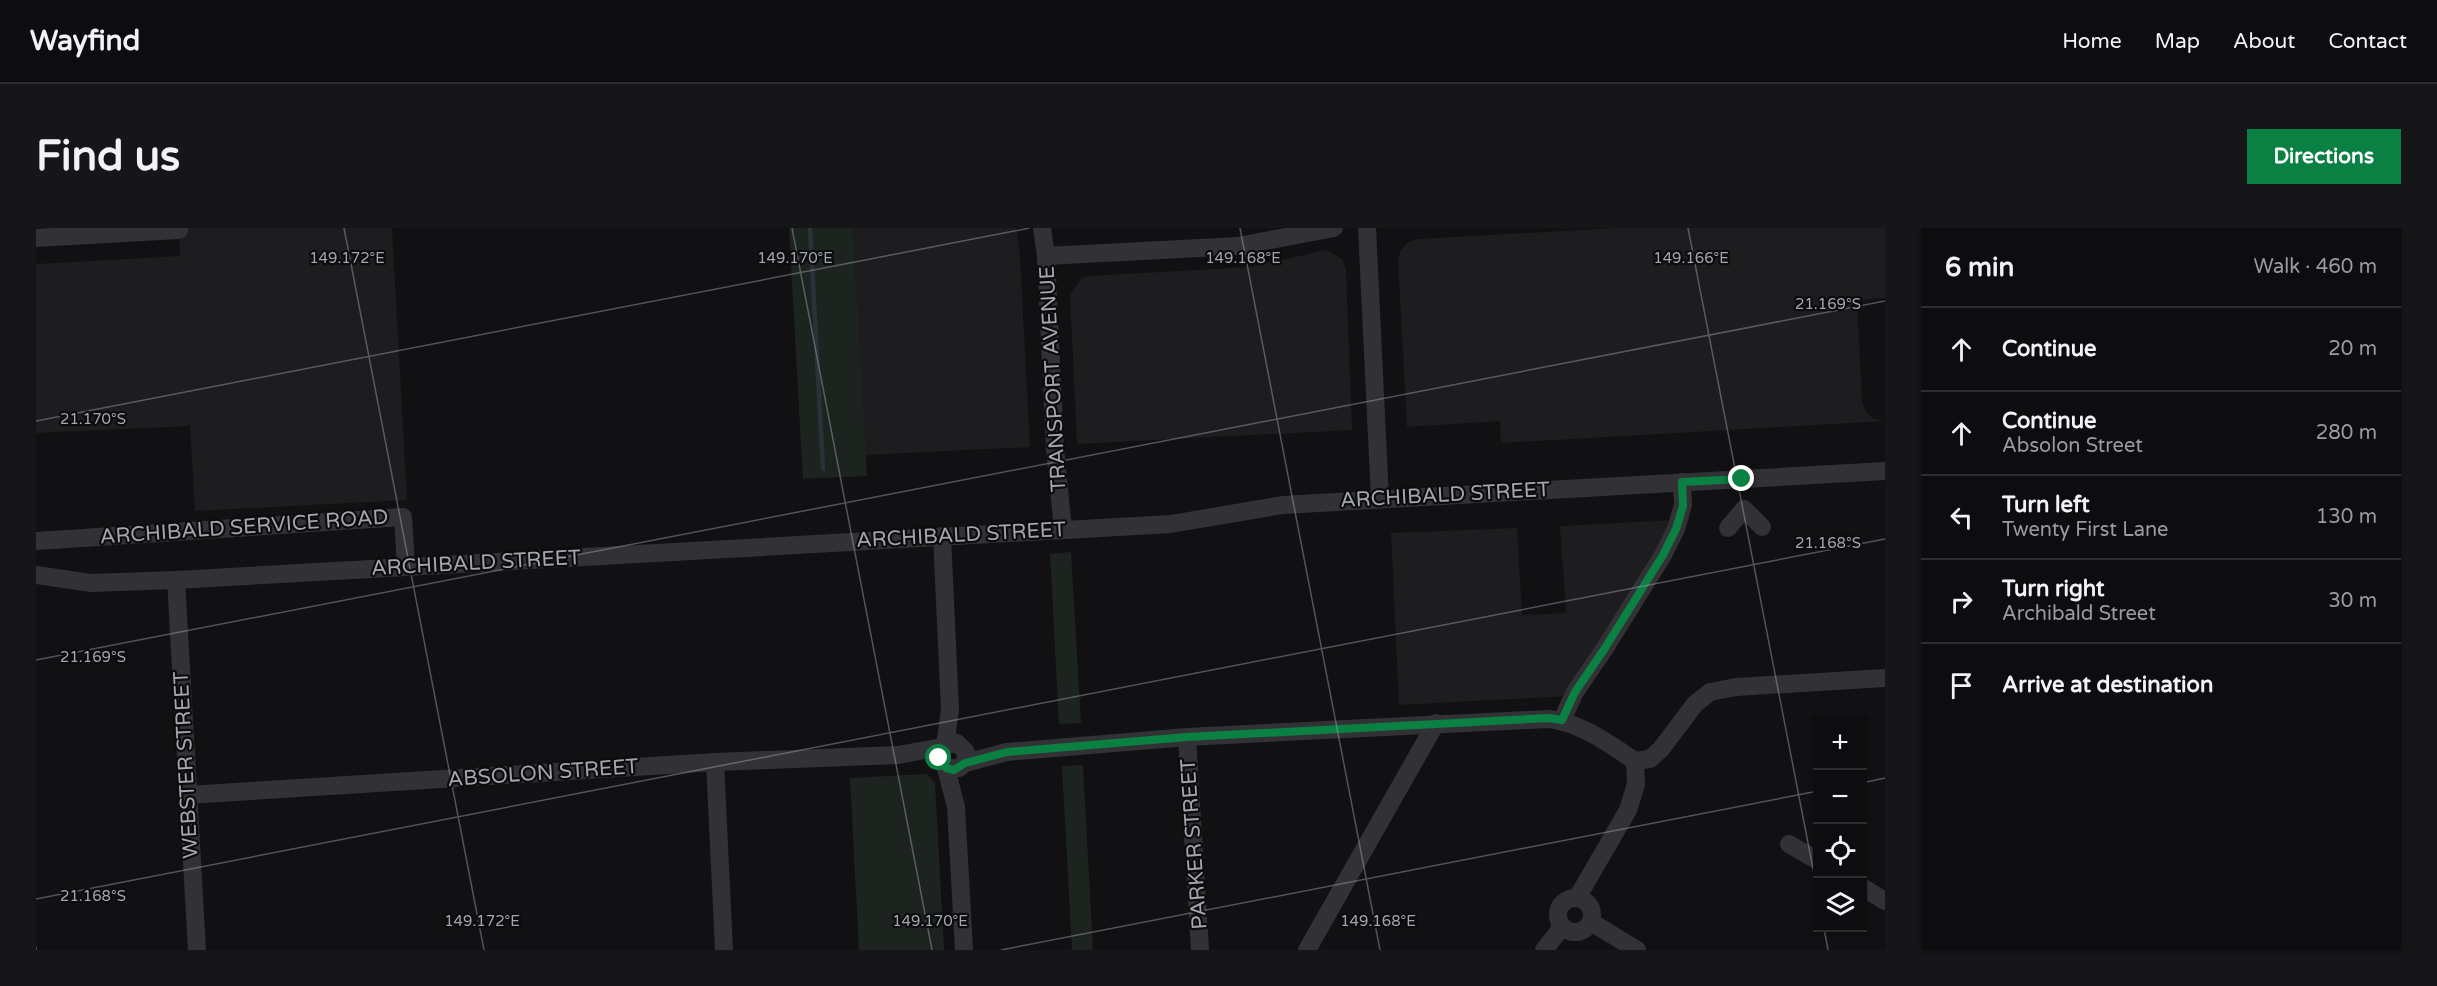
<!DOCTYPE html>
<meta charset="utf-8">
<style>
:root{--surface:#0d0c0e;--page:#161517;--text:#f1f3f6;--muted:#9a9b9e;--line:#2d2c2e;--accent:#0b8043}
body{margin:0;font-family:"Varela Round",sans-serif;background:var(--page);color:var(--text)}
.controls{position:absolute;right:18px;bottom:18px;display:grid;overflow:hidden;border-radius:0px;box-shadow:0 2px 4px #0004}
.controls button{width:54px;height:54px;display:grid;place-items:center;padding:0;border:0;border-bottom:2px solid var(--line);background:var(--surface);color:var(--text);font:30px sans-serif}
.stop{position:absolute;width:18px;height:18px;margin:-14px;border:4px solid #0b8043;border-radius:50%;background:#fff}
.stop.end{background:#0b8043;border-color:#fff;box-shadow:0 2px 6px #0008}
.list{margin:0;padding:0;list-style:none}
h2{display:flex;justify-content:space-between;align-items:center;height:78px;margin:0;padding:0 24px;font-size:26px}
h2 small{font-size:20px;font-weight:400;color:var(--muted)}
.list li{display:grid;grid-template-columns:39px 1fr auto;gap:18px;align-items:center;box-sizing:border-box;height:84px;padding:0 24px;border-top:2px solid var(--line)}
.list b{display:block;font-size:22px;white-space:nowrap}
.list p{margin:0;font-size:20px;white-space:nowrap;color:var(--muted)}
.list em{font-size:20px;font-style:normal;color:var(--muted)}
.icon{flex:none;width:33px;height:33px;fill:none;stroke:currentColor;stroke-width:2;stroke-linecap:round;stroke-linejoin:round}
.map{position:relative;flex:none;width:1849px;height:722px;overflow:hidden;border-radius:0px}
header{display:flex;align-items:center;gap:36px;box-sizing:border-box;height:84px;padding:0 30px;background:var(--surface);border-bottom:2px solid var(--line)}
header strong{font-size:28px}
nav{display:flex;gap:33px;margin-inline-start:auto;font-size:21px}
.intro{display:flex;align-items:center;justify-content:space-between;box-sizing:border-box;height:144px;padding:0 36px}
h1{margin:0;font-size:42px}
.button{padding:15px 27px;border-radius:0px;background:var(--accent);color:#fff;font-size:21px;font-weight:700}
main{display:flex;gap:36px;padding:0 36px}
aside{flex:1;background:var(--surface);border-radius:0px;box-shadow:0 2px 4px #0004}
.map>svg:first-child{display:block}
.built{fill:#1d1d1f}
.green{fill:#1d241f}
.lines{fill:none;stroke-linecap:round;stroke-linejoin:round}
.stream{stroke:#2b3139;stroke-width:4.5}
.minor{stroke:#323236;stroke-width:18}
.route{stroke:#0b8043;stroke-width:8}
.ticks{fill:none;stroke:#a3a6b1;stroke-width:1.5;stroke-opacity:0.45}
.labels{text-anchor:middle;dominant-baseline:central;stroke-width:4.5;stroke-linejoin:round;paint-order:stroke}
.street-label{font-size:21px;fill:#a3a6b1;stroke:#0c0c0d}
.ticks-label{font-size:15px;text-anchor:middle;fill:#a3a6b1;stroke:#0c0c0d;stroke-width:4.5;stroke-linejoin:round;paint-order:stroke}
</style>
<header>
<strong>Wayfind</strong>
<nav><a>Home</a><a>Map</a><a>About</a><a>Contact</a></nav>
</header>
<div class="intro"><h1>Find us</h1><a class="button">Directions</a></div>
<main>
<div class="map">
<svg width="1849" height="722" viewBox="0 0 1849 722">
<rect width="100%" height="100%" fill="#111012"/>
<g class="built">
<path d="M 143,0 L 356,0 L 371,272 L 159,283 L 154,198 L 0,205 L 0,36 L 144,28 Z"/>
<path d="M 817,0 L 980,0 L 984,28 L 994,219 L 829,227 Z"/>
<path d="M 1581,0 L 1849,0 L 1849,70 L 1821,72 L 1826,173 L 1830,184 L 1838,191 L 1849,193 L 1465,215 L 1464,193 L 1371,199 L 1362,33 L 1364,23 L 1372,14 L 1382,11 Z"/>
<path d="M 1290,22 L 1306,31 L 1310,41 L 1316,202 L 1041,216 L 1034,67 L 1046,50 L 1053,48 L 1215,39 Z"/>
<path d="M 1640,292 L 1534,468 L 1363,477 L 1355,305 L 1481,300 L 1486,387 L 1530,385 L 1524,298 Z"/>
</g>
<g class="green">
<path d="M 753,0 L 817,0 L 831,248 L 767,251 Z"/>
<path d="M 1035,324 L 1045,495 L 1023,496 L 1014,326 Z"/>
<path d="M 1047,537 L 1057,722 L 1036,722 L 1026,538 Z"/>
<path d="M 890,546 L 899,554 L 908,722 L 823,722 L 814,550 Z"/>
</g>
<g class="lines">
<path class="stream" d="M 774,0 L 787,241"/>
<g class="minor">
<path d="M 1006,0 L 1010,28 L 1019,220 L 1027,302"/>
<path d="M 1331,0 L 1344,271"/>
<path d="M 0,10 L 143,2"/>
<path d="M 1010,28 L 1202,18 L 1298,0"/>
<path d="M 1692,300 L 1708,281 L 1726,299"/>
<path d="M 906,308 L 914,482 L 909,517 L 904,524 L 903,530 L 910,540 L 923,540 L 929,535 L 930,524 L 921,515 L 909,517"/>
<path d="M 0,313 L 367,289 L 370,339"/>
<path d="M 0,347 L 55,355 L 140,352 L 1135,296 L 1247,277 L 1849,243"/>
<path d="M 140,352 L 161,722"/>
<path d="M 1526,492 L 1539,464 L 1569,420 L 1627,327 L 1640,301 L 1647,277 L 1646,254"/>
<path d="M 1151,509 L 1164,722"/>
<path d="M 679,534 L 688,722"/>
<path d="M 929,535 L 971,524 L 1151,509 L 1512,491 C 1544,494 1573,516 1599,533"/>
<path d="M 910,540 L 920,579 L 928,722"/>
<path d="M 151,567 L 679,534 L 862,527 L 906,519"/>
<path d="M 1753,616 L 1782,633"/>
<path d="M 1826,659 L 1849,673"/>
<circle cx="1539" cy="687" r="17"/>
<path d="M 1541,670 L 1592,582 L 1600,556 L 1599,533 L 1614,531 L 1625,521 L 1659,476 L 1674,464 L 1700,459 L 1849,450"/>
<path d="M 1555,694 L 1601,722"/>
<path d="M 1271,722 L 1400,495"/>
<path d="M 1508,722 L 1526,699"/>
</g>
</g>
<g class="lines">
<path class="route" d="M 903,530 L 910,540 L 918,542 L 929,535 L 971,524 L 1151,509 L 1512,490 L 1526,492 L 1539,464 L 1569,420 L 1627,327 L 1640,301 L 1647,278 L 1646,254 L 1706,251"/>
</g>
<path class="ticks" d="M 308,0 L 448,722M 756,0 L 896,722M 1204,0 L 1344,722M 1652,0 L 1782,666M 0,193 L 994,0M 0,432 L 1849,73M 1826,555 L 1849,550M 0,671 L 1849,311M 1788,700 L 1792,722M 0,719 L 0,722M 965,722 L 1782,563"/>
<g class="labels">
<g class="street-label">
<text transform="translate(1017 151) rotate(-93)">TRANSPORT AVENUE</text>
<text transform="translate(1409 267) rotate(-3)">ARCHIBALD STREET</text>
<text transform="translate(208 299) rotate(-4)">ARCHIBALD SERVICE ROAD</text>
<text transform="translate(925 307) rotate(-3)">ARCHIBALD STREET</text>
<text transform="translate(440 335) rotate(-3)">ARCHIBALD STREET</text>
<text transform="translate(150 537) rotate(-93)">WEBSTER STREET</text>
<text transform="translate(507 545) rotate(-4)">ABSOLON STREET</text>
<text transform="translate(1158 616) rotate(-94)">PARKER STREET</text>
</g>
</g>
<g class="ticks-label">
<text x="311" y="35">149.172°E</text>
<text x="759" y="35">149.170°E</text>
<text x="1207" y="35">149.168°E</text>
<text x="1655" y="35">149.166°E</text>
<text x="1792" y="81">21.169°S</text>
<text x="57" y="196">21.170°S</text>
<text x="1792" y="320">21.168°S</text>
<text x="57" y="434">21.169°S</text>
<text x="57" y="673">21.168°S</text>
<text x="446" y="698">149.172°E</text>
<text x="894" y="698">149.170°E</text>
<text x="1342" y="698">149.168°E</text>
</g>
</svg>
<div class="controls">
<button>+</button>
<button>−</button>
<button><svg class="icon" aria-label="locate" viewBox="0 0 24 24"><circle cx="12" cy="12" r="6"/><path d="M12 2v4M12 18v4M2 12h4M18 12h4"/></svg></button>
<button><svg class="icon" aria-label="layers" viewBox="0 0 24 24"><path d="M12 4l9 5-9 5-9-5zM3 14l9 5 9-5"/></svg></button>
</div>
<div class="stop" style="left:903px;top:530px"></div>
<div class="stop end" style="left:1706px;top:251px"></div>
</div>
<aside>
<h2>6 min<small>Walk · 460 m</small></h2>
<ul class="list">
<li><svg class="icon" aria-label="ahead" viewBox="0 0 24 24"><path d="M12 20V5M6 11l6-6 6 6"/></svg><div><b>Continue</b></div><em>20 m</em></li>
<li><svg class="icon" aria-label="ahead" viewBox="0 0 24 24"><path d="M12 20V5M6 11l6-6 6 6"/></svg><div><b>Continue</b><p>Absolon Street</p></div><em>280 m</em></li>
<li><svg class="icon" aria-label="left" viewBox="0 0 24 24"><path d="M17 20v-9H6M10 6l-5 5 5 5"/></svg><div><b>Turn left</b><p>Twenty First Lane</p></div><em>130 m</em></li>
<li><svg class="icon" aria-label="right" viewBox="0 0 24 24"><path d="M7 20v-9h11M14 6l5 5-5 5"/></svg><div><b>Turn right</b><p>Archibald Street</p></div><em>30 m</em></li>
<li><svg class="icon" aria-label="arrive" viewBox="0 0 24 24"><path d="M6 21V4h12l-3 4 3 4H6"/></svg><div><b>Arrive at destination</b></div></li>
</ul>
</aside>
</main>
